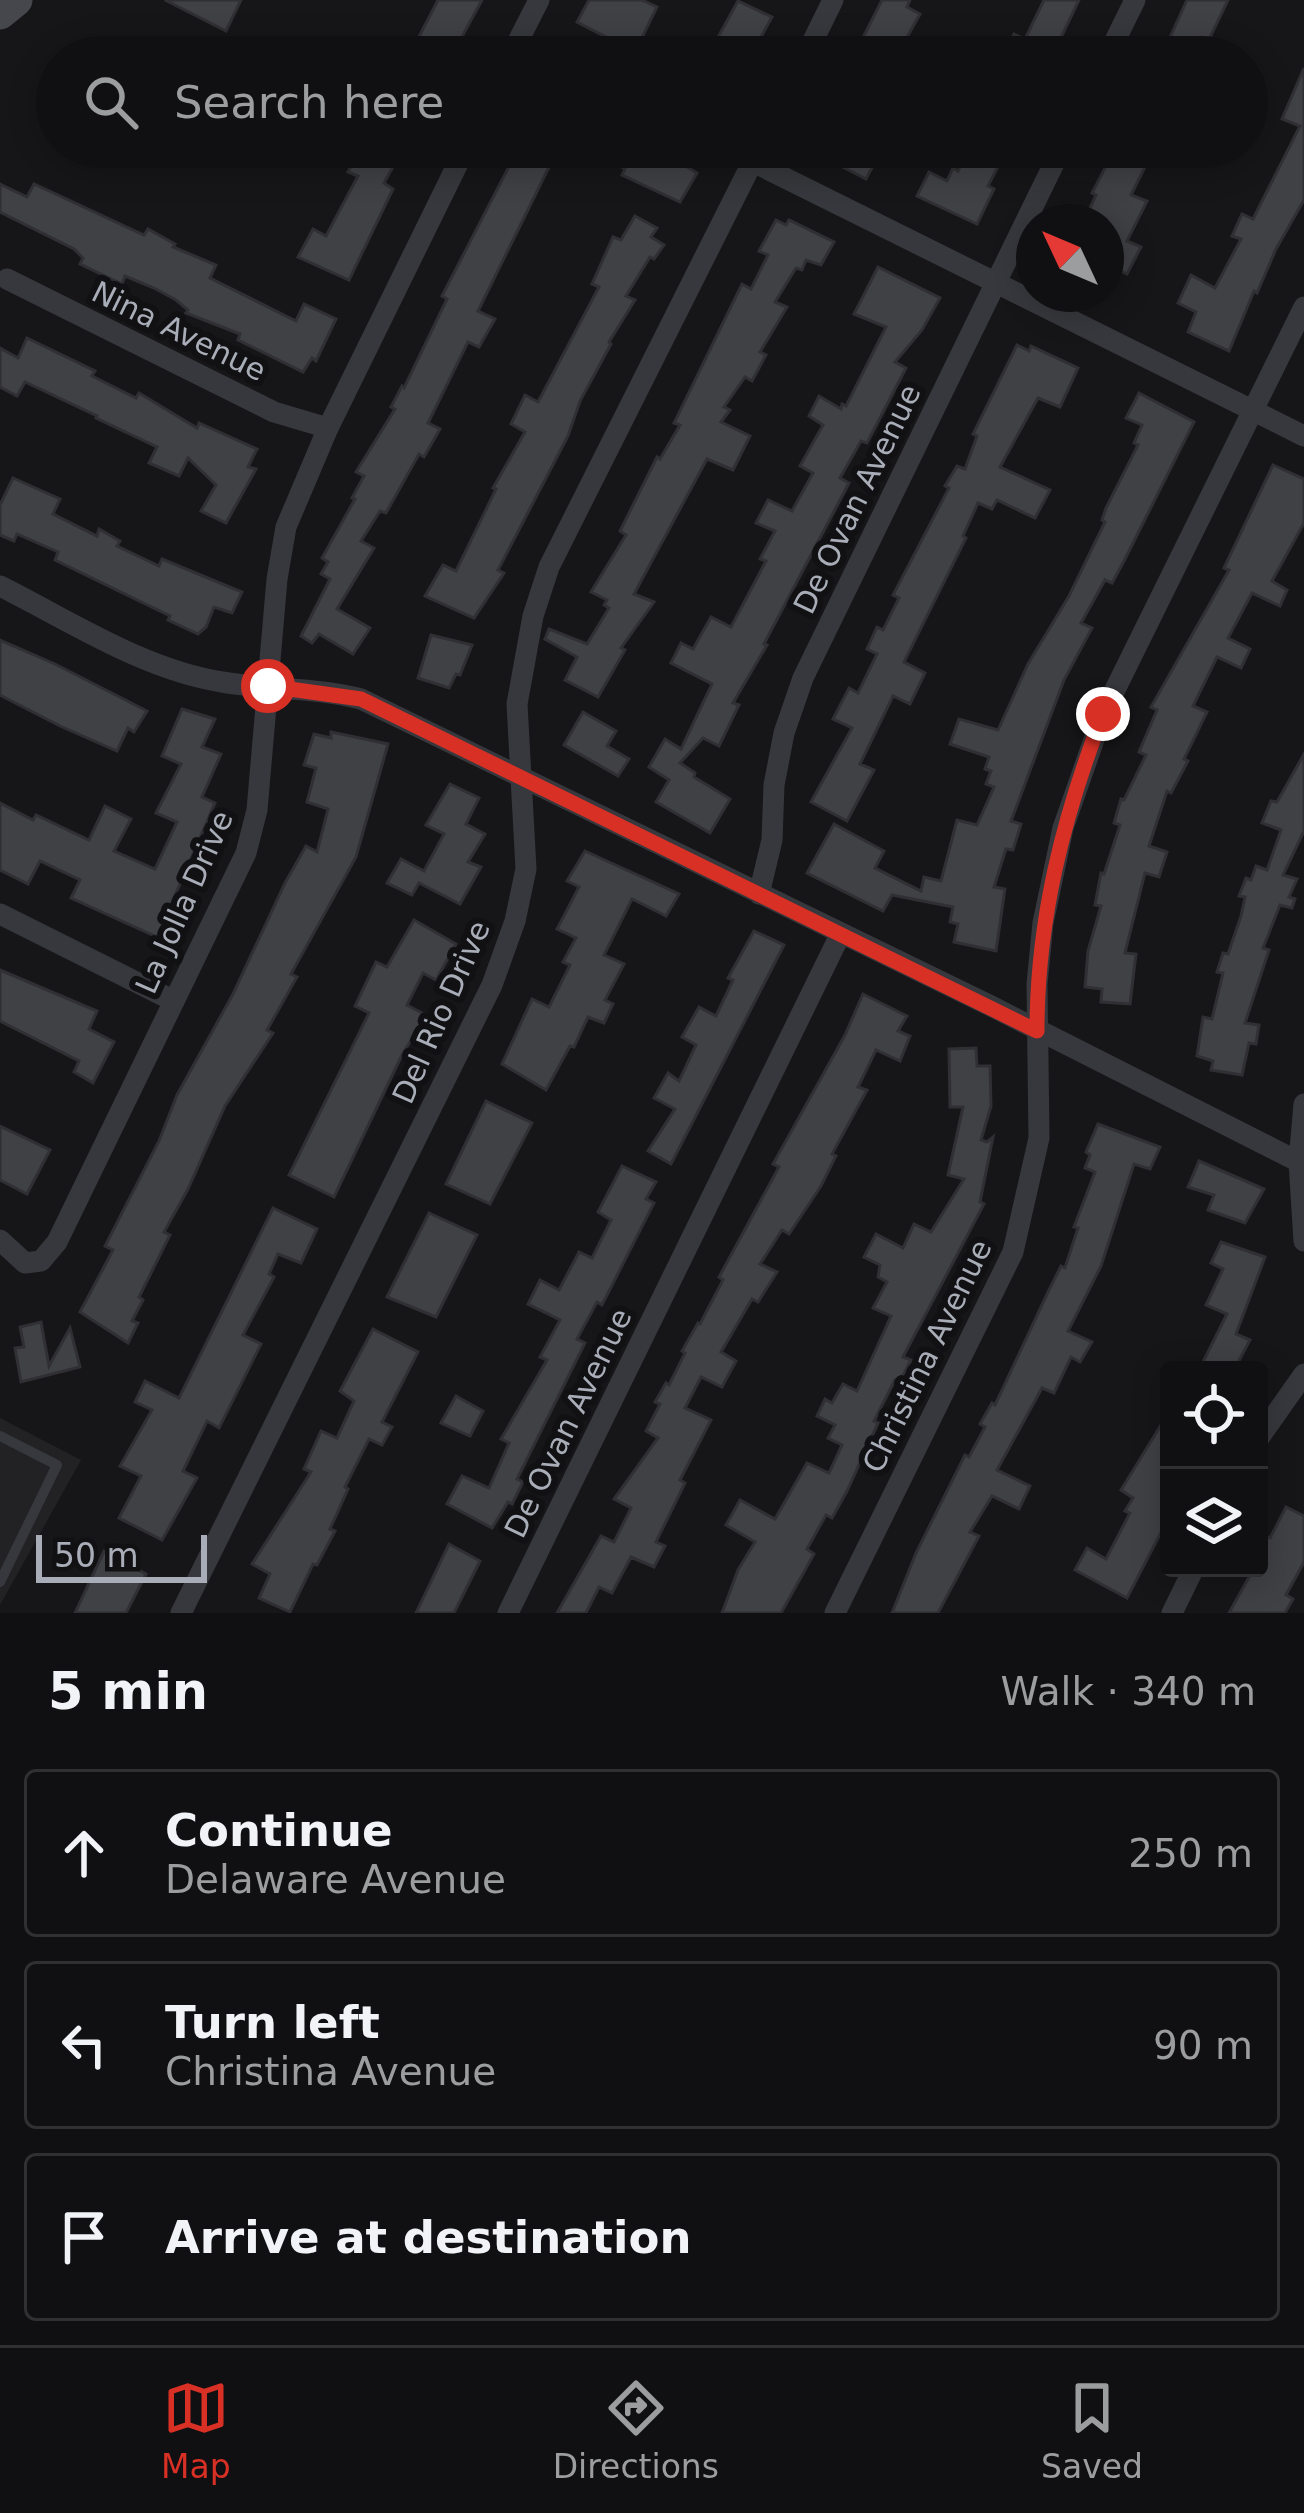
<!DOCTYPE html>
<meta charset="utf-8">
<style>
:root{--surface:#101012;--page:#19191b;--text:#f1f3f6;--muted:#9c9d9f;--line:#303032;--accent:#d93025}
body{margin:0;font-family:"DejaVu Sans",sans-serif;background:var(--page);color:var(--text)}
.controls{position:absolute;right:36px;bottom:36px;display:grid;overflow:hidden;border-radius:12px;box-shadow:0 6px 30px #0003}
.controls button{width:108px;height:108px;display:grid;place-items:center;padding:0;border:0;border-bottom:3px solid var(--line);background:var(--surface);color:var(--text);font:60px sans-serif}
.compass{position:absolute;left:1016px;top:204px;width:108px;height:108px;border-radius:50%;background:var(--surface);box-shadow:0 6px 30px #0003;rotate:314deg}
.scale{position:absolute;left:36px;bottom:30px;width:171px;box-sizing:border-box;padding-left:12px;border:6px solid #a8adb8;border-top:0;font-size:33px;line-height:42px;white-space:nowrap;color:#a8adb8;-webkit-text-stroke:9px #111113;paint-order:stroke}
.stop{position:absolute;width:36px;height:36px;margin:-27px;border:9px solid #d93025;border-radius:50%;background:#fff}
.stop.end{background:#d93025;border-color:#fff;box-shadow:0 3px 12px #0008}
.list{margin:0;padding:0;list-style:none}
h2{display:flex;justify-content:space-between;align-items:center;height:156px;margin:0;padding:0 48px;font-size:51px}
h2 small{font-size:39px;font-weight:400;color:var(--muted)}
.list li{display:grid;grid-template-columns:78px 1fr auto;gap:36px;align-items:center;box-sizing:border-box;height:168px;margin:0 24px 24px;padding:0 24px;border:3px solid var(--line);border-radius:12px}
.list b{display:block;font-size:45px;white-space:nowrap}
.list p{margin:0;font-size:39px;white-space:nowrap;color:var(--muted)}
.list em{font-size:39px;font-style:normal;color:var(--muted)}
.icon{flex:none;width:66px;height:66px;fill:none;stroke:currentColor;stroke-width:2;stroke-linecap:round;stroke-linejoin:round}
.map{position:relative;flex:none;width:1304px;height:1613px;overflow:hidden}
.search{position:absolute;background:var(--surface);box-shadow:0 6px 30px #0003;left:36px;right:36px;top:36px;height:132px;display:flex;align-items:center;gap:30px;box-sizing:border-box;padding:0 42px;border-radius:66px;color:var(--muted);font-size:45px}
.sheet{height:732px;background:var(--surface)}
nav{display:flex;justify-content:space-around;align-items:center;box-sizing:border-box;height:168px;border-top:3px solid var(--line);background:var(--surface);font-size:33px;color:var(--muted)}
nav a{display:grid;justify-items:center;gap:6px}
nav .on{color:var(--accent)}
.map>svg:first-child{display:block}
.built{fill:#222225}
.building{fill:#404145;stroke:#303034;stroke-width:3}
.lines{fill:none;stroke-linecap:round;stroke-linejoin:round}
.lane{stroke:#37383d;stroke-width:10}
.street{stroke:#37383d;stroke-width:21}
.secondary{stroke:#45474d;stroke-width:33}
.route{stroke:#d93025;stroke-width:15}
.labels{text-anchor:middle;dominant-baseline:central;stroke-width:12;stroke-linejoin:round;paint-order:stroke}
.street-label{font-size:30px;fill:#a8adb8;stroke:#111113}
</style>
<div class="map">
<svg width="1304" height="1613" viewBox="0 0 1304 1613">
<rect width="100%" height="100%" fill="#161618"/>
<path class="built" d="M 0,1418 L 81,1460 L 0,1605 Z"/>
<g class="building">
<path d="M 165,0 L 241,0 L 226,31 Z"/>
<path d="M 438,0 L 482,0 L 451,57 L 420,57 L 422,52 L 413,48 Z"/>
<path d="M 589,0 L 642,0 L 657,7 L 635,52 L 577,22 Z"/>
<path d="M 882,0 L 910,0 L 907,7 L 920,14 L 896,57 L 853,57 Z"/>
<path d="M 1044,0 L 1079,0 L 1057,46 L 1052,43 L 1048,50 L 1063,57 L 1002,57 L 1014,34 L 1025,39 Z"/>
<path d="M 1187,0 L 1228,0 L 1205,48 L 1194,43 L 1187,57 L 1161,57 Z"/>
<path d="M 738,1 L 772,17 L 750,57 L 707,57 Z"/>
<path d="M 1304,68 L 1304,200 L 1276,249 L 1257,293 L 1254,291 L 1229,351 L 1188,332 L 1196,312 L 1178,303 L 1191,275 L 1215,288 L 1241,239 L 1232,236 L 1242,214 L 1253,219 L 1300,126 L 1282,119 Z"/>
<path d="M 361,147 L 404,147 L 384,183 L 393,189 L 349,280 L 298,257 L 313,229 L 326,236 L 358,176 L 348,172 Z"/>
<path d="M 519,147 L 559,147 L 478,311 L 495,319 L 479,347 L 468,342 L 428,423 L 440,429 L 424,457 L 419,454 L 386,513 L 380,511 L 361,541 L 374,548 L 337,609 L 370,628 L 353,654 L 319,634 L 312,643 L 301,636 L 330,579 L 321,574 L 328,562 L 322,558 L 355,499 L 352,498 L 364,476 L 356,472 L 395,409 L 391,407 L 402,386 L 404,388 L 447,299 L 442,296 Z"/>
<path d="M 586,147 L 653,147 L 697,173 L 680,202 L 622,175 L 625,169 Z"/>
<path d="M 837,147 L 883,147 L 866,179 L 831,161 Z"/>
<path d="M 969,147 L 1008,147 L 988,186 L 994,189 L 977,224 L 917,196 L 929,172 L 947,181 L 953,168 L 958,171 Z"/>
<path d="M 1116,147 L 1155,147 L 1131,195 L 1147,201 L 1127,241 L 1141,247 L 1127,274 L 1106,264 L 1106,219 L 1089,210 L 1096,195 L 1092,193 Z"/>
<path d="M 0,184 L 27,197 L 34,184 L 144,235 L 148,229 L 175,244 L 173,247 L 216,265 L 210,278 L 296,321 L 304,304 L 336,319 L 316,361 L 312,358 L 303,372 L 238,340 L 240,334 L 186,313 L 188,310 L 176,300 L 154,288 L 125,276 L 122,284 L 80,264 L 83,258 L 74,249 L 0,212 Z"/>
<path d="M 635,216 L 657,228 L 651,237 L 664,245 L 654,259 L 650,257 L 626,296 L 635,300 L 609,342 L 611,344 L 580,401 L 568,436 L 498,570 L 504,573 L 474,618 L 425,596 L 443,565 L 456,571 L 496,489 L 493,488 L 525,432 L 511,424 L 525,395 L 538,402 L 599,287 L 592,284 L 613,237 L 621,240 Z"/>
<path d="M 776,220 L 786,225 L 789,220 L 834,242 L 821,265 L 806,260 L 802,270 L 796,268 L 775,302 L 787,307 L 760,352 L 766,355 L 752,381 L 745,377 L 724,407 L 730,410 L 721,422 L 750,436 L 733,470 L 707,459 L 634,594 L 654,602 L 621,648 L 625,650 L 598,697 L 565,680 L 577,657 L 545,639 L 549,629 L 587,644 L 609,608 L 604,605 L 607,600 L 591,592 L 626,535 L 620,531 L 657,457 L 660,459 L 680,425 L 674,423 L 742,284 L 751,289 L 768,255 L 759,251 Z"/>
<path d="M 878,267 L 940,298 L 922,330 L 895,362 L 906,368 L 867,443 L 861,441 L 840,478 L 849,483 L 764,644 L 767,645 L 733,703 L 739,705 L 719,746 L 703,738 L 680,763 L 695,773 L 694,777 L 730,799 L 710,833 L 656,802 L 669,780 L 649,767 L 665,739 L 681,749 L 712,684 L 671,663 L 681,643 L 693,649 L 711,617 L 731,627 L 766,561 L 760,559 L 775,531 L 756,523 L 768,500 L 792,511 L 813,473 L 800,466 L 823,425 L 809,416 L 819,396 L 841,409 L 842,404 L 846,406 L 886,327 L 854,314 Z"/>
<path d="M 27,338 L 95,371 L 92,376 L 136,398 L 139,393 L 197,428 L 199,423 L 257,449 L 248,467 L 256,469 L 226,523 L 201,511 L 216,485 L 188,458 L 179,476 L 149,463 L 157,447 L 96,418 L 97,416 L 25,382 L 17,396 L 0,387 L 0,348 L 18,358 Z"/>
<path d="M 1017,345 L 1029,351 L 1031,346 L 1078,368 L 1060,407 L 1038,398 L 1000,467 L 1050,490 L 1035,518 L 997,500 L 992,509 L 978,503 L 963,536 L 966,538 L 904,662 L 925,673 L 910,704 L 893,696 L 860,764 L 874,770 L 847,821 L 811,802 L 852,728 L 833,719 L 849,688 L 858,693 L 877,654 L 867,649 L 877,627 L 883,630 L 899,598 L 893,595 L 949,488 L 945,486 L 957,466 L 965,469 L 977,436 L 973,434 Z"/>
<path d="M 1139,393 L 1194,422 L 1123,563 L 1112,583 L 1105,580 L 1081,623 L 1092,628 L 1064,680 L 1011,821 L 1021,824 L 1013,850 L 1006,849 L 994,887 L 1005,889 L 996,951 L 954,942 L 958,924 L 950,922 L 953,907 L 892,895 L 883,911 L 807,873 L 834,824 L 884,851 L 875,868 L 921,891 L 924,877 L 941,881 L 957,820 L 977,825 L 994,787 L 986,784 L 991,771 L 985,769 L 989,757 L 950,744 L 959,719 L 998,730 L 1028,664 L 1069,596 L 1105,522 L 1102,520 L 1106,508 L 1138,445 L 1134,443 L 1142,425 L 1126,418 Z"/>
<path d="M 1273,465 L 1304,479 L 1304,523 L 1272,581 L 1287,590 L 1280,606 L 1252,593 L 1228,638 L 1250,649 L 1241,668 L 1217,657 L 1193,706 L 1207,712 L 1184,759 L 1188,761 L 1171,793 L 1167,791 L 1149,846 L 1167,852 L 1159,877 L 1145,873 L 1125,953 L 1136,954 L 1130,1004 L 1101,1002 L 1102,989 L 1085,987 L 1088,951 L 1101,906 L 1095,905 L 1101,873 L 1104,874 L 1120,825 L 1114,823 L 1121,799 L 1124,800 L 1146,755 L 1139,752 L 1157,710 L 1151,707 L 1229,570 L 1224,568 Z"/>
<path d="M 13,478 L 60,499 L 53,514 L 97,536 L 99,529 L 120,541 L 117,546 L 159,566 L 162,559 L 242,592 L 232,613 L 214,607 L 206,627 L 198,634 L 168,620 L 170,616 L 55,560 L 58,552 L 17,534 L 14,541 L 0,535 L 0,505 Z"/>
<path d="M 431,635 L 472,645 L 460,675 L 456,674 L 449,688 L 418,678 Z"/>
<path d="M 0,640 L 55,664 L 147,711 L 134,732 L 128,728 L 117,751 L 60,726 L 0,695 Z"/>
<path d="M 182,709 L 215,719 L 202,747 L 221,754 L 202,797 L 215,803 L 157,937 L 71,898 L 80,880 L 40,861 L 28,884 L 0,870 L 0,803 L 33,820 L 36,815 L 89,840 L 105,806 L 131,819 L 114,851 L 155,869 L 177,822 L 156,813 L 181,764 L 162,756 Z"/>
<path d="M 583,712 L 616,731 L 607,746 L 629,759 L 618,776 L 564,745 Z"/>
<path d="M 331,732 L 388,744 L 356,857 L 291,974 L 297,977 L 267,1030 L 273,1033 L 225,1106 L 188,1189 L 164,1232 L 170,1235 L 139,1297 L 143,1300 L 132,1321 L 138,1323 L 128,1343 L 80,1312 L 113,1250 L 105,1246 L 159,1141 L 177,1095 L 233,994 L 285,883 L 306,846 L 317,852 L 328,809 L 307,802 L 316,768 L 304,765 L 314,734 L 331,738 Z"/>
<path d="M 1304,754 L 1304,831 L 1283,875 L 1297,879 L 1289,897 L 1295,899 L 1292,908 L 1280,905 L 1263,948 L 1269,950 L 1245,1023 L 1259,1025 L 1256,1044 L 1249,1043 L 1242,1075 L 1211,1070 L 1213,1061 L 1197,1056 L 1203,1017 L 1212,1019 L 1223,973 L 1217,972 L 1223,953 L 1228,954 L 1241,916 L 1245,897 L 1239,896 L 1246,878 L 1251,880 L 1256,866 L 1267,870 L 1281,830 L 1262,823 L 1271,801 L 1277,802 Z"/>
<path d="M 450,784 L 479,798 L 466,824 L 485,834 L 468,862 L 481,867 L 460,904 L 419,883 L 412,895 L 387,883 L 401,859 L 424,871 L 444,834 L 426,825 Z"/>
<path d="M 585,851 L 679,894 L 666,916 L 632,899 L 604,955 L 624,964 L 605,1000 L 613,1004 L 604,1023 L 588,1017 L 574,1047 L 570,1046 L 546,1090 L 502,1064 L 532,999 L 549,1007 L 570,965 L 563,962 L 576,938 L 557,929 L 579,887 L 567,881 Z"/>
<path d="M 414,920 L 456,944 L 436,980 L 423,973 L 407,1005 L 426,1015 L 401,1057 L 334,1197 L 289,1175 L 369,1013 L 355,1006 L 376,962 L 387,967 Z"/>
<path d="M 754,931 L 784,945 L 671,1164 L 648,1151 L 675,1109 L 654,1098 L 668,1073 L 679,1081 L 696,1045 L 682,1037 L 699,1007 L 716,1016 L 733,980 L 728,978 Z"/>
<path d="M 0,970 L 97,1011 L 89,1029 L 114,1042 L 93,1083 L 74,1072 L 79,1061 L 0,1021 Z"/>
<path d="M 863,994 L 907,1016 L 898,1031 L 910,1036 L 900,1061 L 876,1050 L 858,1087 L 867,1090 L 832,1154 L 836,1156 L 821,1186 L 789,1234 L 782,1230 L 760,1264 L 777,1272 L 758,1302 L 752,1299 L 721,1352 L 736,1361 L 722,1387 L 701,1377 L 685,1408 L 711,1420 L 680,1480 L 685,1483 L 656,1542 L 665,1546 L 654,1567 L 631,1557 L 612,1593 L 599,1587 L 586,1613 L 557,1613 L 601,1536 L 614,1542 L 631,1508 L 614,1499 L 658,1438 L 646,1431 L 660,1404 L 655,1402 L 666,1383 L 669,1385 L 685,1353 L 682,1351 L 698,1323 L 700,1324 L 723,1280 L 719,1277 L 779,1167 L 773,1164 L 845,1035 Z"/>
<path d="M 976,1048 L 977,1066 L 990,1066 L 991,1106 L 981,1140 L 987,1142 L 993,1137 L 980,1202 L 984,1204 L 903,1357 L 911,1360 L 900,1382 L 895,1380 L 874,1421 L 878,1423 L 847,1491 L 832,1518 L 826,1515 L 807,1549 L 814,1554 L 781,1613 L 722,1613 L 738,1570 L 755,1542 L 726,1525 L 740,1500 L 775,1519 L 807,1463 L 829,1473 L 842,1445 L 828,1438 L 835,1425 L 817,1416 L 825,1399 L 832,1403 L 843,1384 L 857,1391 L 891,1316 L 873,1308 L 887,1282 L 878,1277 L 880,1265 L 864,1257 L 876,1234 L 903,1248 L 914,1224 L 931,1232 L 964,1179 L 948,1175 L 963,1107 L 950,1107 L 949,1049 Z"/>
<path d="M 486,1101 L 532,1123 L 490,1204 L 446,1184 Z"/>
<path d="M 1098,1124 L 1160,1147 L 1150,1169 L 1134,1164 L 1101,1266 L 1068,1331 L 1092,1342 L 1080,1362 L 1071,1357 L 1054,1393 L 1042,1388 L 997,1470 L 1030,1486 L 1019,1509 L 992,1496 L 970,1532 L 979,1536 L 938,1613 L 892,1613 L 916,1553 L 965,1455 L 969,1457 L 985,1427 L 980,1424 L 992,1403 L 995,1405 L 1049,1290 L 1061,1266 L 1065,1268 L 1078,1228 L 1074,1227 L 1095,1172 L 1085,1168 L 1090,1155 L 1086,1152 Z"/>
<path d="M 0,1126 L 50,1150 L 27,1194 L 0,1180 Z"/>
<path d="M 1199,1161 L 1264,1189 L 1245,1223 L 1208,1210 L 1214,1195 L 1188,1187 Z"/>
<path d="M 622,1166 L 656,1182 L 646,1199 L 654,1203 L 602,1305 L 597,1302 L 577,1339 L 585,1343 L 517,1479 L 523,1482 L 512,1504 L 508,1502 L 492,1528 L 447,1504 L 462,1476 L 489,1488 L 509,1443 L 501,1439 L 547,1360 L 540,1357 L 560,1320 L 528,1304 L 540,1280 L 559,1290 L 579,1252 L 592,1258 L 611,1220 L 598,1212 Z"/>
<path d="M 273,1208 L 317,1229 L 301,1263 L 278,1254 L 269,1274 L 274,1277 L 243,1335 L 261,1344 L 219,1428 L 207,1421 L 183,1471 L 197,1478 L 162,1540 L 119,1518 L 141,1476 L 120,1466 L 152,1410 L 135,1402 L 145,1381 L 179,1398 Z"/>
<path d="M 429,1213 L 477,1235 L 436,1317 L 387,1297 Z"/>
<path d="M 1221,1242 L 1265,1257 L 1236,1334 L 1250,1340 L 1234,1370 L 1199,1370 L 1227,1314 L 1206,1305 L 1223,1269 L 1211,1263 Z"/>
<path d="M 41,1322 L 49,1366 L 70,1328 L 80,1367 L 21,1382 L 15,1348 L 24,1347 L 20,1327 Z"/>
<path d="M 373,1329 L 418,1352 L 382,1422 L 392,1427 L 382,1445 L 369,1439 L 345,1487 L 348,1489 L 330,1529 L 335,1531 L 317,1565 L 313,1564 L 290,1612 L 259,1598 L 270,1574 L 252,1564 L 311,1472 L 304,1469 L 321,1431 L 337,1438 L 354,1401 L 340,1391 Z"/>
<path d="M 456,1396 L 483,1411 L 470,1436 L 441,1423 Z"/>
<path d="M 1169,1412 L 1169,1517 L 1127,1598 L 1075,1570 L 1087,1548 L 1106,1559 L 1130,1513 L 1125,1511 L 1133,1498 L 1121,1490 Z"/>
<path d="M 1286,1507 L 1304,1516 L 1304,1562 L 1286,1595 L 1293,1599 L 1285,1613 L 1229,1613 L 1254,1568 L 1259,1568 L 1259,1545 L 1264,1535 L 1270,1538 Z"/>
<path d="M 449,1544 L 480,1561 L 454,1613 L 416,1613 Z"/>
<path d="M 104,1551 L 146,1574 L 126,1613 L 75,1613 Z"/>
</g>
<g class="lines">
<path class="lane" d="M 0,1436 L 57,1465 L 0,1582"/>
<g class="street">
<path d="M 516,45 L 541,57"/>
<path d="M 510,57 L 539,0"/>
<path d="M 805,57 L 833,0"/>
<path d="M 1107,57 L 1135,0"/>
<path d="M 723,147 L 1304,436"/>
<path d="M 7,279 L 274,412 L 328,428"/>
<path d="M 0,586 C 70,621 144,670 222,682 C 269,690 315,687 361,699 L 993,1007 L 1299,1162"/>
<path d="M 759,894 L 772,840 L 774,785 L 784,733 L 803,678 L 1062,147"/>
<path d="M 0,914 L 174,1001"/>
<path d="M 1304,1104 L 1299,1162 L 1304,1241"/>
<path d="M 0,1240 L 25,1263 L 41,1261 L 57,1242 L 246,853 L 257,810 L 277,579 L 286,527 L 328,428 L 466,147"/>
<path d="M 1259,1438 L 1304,1374"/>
<path d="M 181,1613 L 492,985 L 515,921 L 526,869 L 517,704 L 533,616 L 549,567 L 760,147"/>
<path d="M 508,1613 L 840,935"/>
<path d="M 835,1613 L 1013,1252 L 1039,1138 L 1037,984 L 1043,923 L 1063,828 L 1103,714 L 1304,307"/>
<path d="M 1172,1613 L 1194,1568"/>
</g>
<path class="secondary" d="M 0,13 L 16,0"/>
</g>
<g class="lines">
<path class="route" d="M 268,686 L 361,699 L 1037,1031 C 1037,920 1063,817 1103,714"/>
</g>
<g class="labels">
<g class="street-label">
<text transform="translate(179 331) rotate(26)">Nina Avenue</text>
<text transform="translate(857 499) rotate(-64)">De Ovan Avenue</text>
<text transform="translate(184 902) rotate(-66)">La Jolla Drive</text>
<text transform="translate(441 1012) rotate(-66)">Del Rio Drive</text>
<text transform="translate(927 1356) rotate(-64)">Christina Avenue</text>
<text transform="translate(568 1423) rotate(-64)">De Ovan Avenue</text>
</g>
</g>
</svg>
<div class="controls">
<button><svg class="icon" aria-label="locate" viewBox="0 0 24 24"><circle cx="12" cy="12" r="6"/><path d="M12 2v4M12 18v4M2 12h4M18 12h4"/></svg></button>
<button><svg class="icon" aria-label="layers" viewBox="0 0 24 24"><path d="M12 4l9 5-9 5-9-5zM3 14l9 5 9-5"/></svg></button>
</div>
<svg class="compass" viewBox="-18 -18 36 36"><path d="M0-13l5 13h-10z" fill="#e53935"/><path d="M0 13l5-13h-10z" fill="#9c9d9f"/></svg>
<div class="scale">50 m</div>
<div class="stop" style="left:268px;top:686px"></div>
<div class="stop end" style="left:1103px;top:714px"></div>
<div class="search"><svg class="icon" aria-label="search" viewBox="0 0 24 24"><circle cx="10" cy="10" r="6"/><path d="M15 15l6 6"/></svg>Search here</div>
</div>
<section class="sheet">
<h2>5 min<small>Walk · 340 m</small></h2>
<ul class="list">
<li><svg class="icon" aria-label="ahead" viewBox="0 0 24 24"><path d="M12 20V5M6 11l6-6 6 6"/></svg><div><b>Continue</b><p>Delaware Avenue</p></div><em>250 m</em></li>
<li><svg class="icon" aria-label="left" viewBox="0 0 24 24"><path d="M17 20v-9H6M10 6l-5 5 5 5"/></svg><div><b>Turn left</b><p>Christina Avenue</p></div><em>90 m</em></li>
<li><svg class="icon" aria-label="arrive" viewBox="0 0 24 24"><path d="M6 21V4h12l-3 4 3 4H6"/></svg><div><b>Arrive at destination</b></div></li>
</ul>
</section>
<nav>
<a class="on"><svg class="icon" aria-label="map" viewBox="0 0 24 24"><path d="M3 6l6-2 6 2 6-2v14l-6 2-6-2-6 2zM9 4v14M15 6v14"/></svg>Map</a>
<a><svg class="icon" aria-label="directions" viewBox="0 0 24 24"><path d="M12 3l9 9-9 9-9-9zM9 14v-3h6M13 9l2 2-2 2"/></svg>Directions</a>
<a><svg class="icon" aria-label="saved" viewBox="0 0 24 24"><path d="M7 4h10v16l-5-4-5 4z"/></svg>Saved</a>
</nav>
